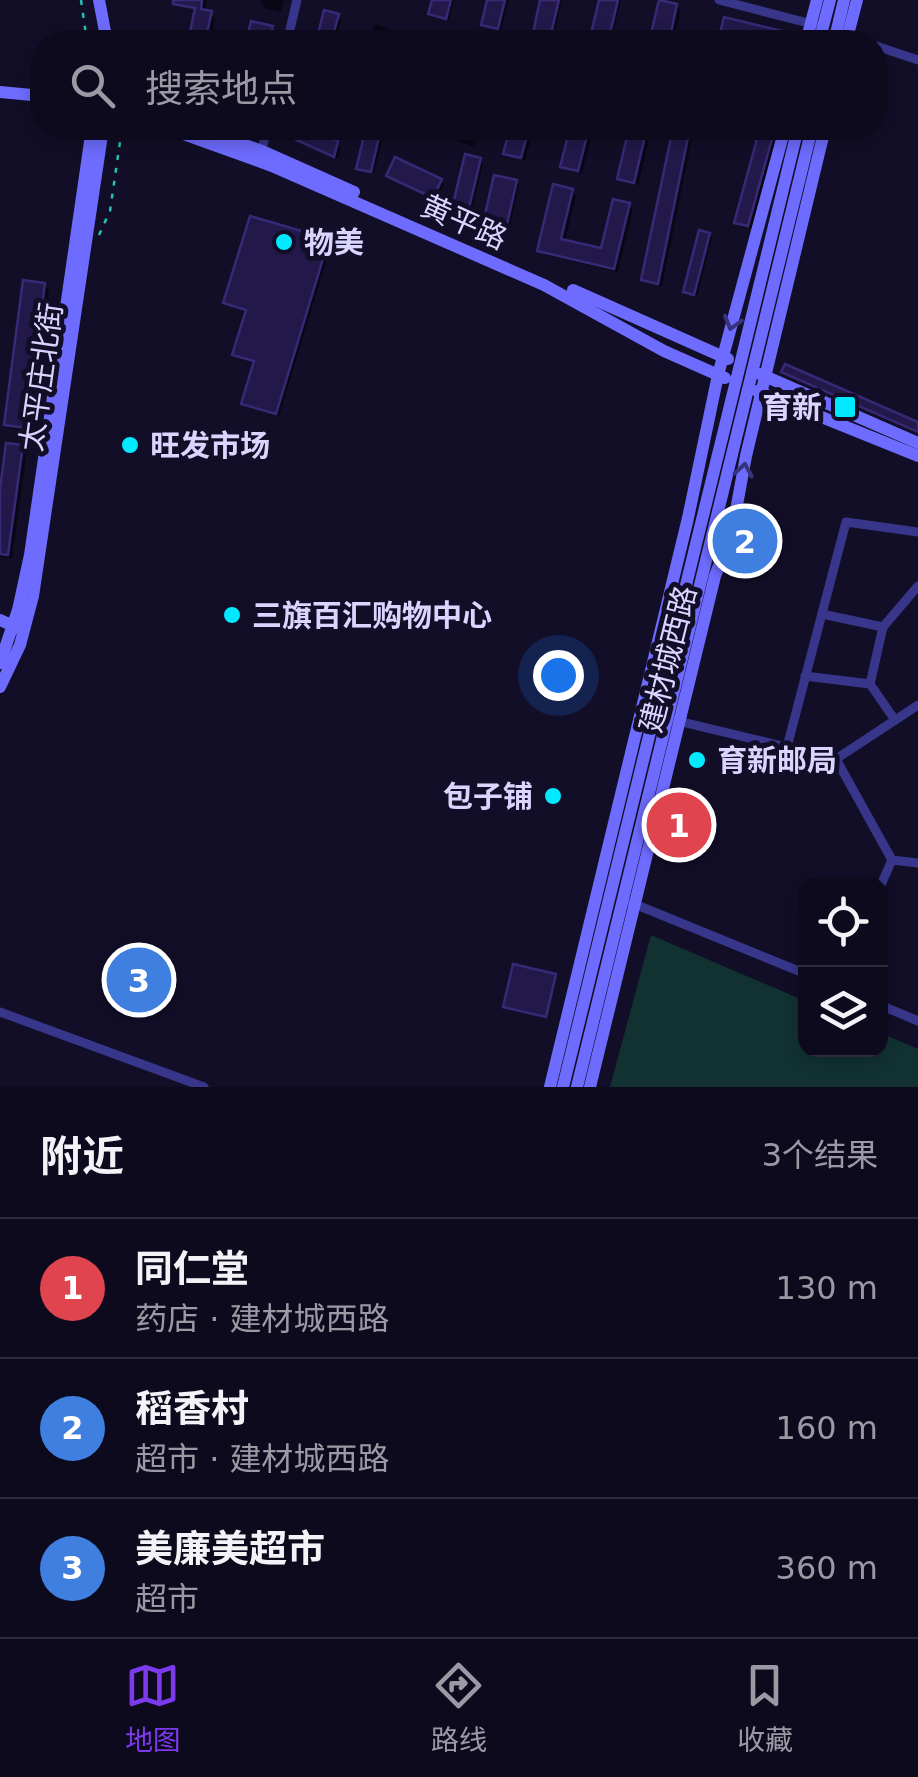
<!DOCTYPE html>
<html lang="zh">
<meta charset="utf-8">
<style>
:root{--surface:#0e0a1e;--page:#171327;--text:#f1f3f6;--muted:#9b9aa4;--line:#2e2b3c;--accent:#7c3aed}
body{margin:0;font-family:"DejaVu Sans","Noto Sans SC",sans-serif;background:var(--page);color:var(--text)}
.controls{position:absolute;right:30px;bottom:30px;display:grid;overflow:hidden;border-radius:20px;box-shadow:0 5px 15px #0003}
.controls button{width:90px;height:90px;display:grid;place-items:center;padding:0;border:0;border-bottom:2px solid var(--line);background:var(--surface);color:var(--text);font:50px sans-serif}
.you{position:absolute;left:558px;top:675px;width:35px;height:35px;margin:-25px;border:8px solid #fff;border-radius:50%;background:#1a73e8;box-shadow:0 0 0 15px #1a73e833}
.badge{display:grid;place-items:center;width:65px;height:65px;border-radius:50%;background:var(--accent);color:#fff;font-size:32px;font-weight:700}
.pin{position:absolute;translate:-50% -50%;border:5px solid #fff;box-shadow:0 2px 10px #0006}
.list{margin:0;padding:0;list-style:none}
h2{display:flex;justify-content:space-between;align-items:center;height:130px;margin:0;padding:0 40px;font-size:42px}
h2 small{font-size:32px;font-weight:400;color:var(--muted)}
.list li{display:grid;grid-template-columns:65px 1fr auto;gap:30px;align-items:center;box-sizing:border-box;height:140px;padding:0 40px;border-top:2px solid var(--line)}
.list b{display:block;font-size:38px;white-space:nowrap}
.list p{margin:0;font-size:32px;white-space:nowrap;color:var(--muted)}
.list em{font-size:32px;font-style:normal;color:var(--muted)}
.icon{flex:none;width:55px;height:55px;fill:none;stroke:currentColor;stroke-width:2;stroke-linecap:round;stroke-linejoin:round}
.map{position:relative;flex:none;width:918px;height:1087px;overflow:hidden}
.search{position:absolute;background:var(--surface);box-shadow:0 5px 15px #0003;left:30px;right:30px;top:30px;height:110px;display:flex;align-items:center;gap:25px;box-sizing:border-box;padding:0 35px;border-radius:40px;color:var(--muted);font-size:38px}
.sheet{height:550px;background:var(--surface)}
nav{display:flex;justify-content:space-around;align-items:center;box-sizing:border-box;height:140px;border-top:2px solid var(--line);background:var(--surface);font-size:28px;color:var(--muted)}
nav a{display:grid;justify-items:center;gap:5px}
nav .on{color:var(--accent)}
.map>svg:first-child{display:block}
.green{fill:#113231}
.shadow{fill:#0007}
.building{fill:#22194a;stroke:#382977;stroke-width:2.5}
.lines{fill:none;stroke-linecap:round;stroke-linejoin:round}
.path{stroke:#28c0b5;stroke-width:2.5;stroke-dasharray:5 8;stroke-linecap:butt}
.street{stroke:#38368a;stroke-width:9}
.secondary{stroke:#6e6cff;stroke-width:12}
.oneway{stroke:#37347e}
.poi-dot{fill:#01e9ff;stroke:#120e28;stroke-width:4}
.labels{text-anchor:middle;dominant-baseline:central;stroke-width:10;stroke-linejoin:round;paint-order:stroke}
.street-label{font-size:30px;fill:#d9d5ff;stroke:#120e28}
.poi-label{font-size:30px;font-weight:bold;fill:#d9d5ff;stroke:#120e28;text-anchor:start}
</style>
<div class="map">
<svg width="918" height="1087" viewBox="0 0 918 1087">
<rect width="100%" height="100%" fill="#120e28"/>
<path class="green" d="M 651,935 L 805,1001 L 806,1050 L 880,1050 L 881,1033 L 918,1049 L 918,1087 L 610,1087 Z"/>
<g class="shadow">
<path d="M 186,0 L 207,0 L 205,12 L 215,18 L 210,42 L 190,42 L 197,11 L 185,5 Z"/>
<path d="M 260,0 L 284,0 L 281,12 L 264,8 Z"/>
<path d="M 434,0 L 454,0 L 449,20 L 431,13 Z"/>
<path d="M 490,0 L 509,0 L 501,31 L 484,24 Z"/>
<path d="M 543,0 L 562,0 L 552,42 L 534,37 Z"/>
<path d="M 602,0 L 621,0 L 611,42 L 592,42 Z"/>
<path d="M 661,3 L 676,6 L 681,11 L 673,42 L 652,42 Z"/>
<path d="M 326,13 L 341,20 L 336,42 L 318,42 Z"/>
<path d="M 253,24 L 272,28 L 276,33 L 274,42 L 248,42 Z"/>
<path d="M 375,24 L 390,30 L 387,42 L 370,42 Z"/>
<path d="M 722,36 L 796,37 L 801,41 L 735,42 Z"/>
<path d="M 424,37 L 438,40 L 441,42 L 423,42 Z"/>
<path d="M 295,128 L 322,128 L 319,136 L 341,148 L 338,159 L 297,140 L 293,136 Z"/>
<path d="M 368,128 L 385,128 L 374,174 L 359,168 Z"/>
<path d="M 457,128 L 479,128 L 474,147 L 454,139 Z"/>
<path d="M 512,128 L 534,128 L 525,161 L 506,153 Z"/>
<path d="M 573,128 L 594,128 L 582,174 L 563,166 Z"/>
<path d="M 632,128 L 652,128 L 638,186 L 620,178 Z"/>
<path d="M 676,128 L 694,128 L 662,287 L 643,279 Z"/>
<path d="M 762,128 L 780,128 L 752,229 L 737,222 Z"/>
<path d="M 480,160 L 483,163 L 471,214 L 457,211 L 454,208 Z"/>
<path d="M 392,178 L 441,181 L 444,184 L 437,199 Z"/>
<path d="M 516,182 L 519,185 L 509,230 L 489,226 L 486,222 Z"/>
<path d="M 571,191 L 576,196 L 565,242 L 603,251 L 629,205 L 633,210 L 618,272 L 545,255 L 540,250 Z"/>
<path d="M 709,235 L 712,238 L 697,296 L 689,294 L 686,291 Z"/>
<path d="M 328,242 L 331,245 L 279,416 L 247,406 L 244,403 L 256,362 L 235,354 L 248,311 L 226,303 Z"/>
<path d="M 44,285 L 49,290 L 30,432 L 11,429 L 7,424 Z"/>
<path d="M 784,372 L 918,425 L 918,433 L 788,376 Z"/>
<path d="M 22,448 L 27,452 L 12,558 L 0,557 L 0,507 Z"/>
</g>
<g class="building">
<path d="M 173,0 L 202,0 L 201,9 L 212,11 L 205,42 L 188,42 L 195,8 L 173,4 Z"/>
<path d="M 432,0 L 451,0 L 446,19 L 428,14 Z"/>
<path d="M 487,0 L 505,0 L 498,29 L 481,25 Z"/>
<path d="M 540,0 L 559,0 L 549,42 L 532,38 Z"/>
<path d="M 599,0 L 618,0 L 608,42 L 589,42 Z"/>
<path d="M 659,0 L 677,4 L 669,42 L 649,42 Z"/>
<path d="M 324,10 L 339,14 L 331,42 L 316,42 Z"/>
<path d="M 724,17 L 798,35 L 796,42 L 742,42 L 719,37 Z"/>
<path d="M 251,21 L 273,26 L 269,42 L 246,42 Z"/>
<path d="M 293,128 L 317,128 L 316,132 L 338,141 L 334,157 L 290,137 Z"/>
<path d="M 366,128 L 381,128 L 371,172 L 356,169 Z"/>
<path d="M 510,128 L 529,128 L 521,158 L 503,154 Z"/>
<path d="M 570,128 L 589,128 L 578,171 L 560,167 Z"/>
<path d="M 629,128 L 647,128 L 634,183 L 617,179 Z"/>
<path d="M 673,128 L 690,128 L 658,284 L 641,280 Z"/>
<path d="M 760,128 L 775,128 L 748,226 L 734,223 Z"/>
<path d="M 465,154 L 481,158 L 468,212 L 452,208 Z"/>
<path d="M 395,157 L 442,179 L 433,198 L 386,176 Z"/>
<path d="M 494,175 L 517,180 L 506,229 L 483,223 Z"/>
<path d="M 553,184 L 573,189 L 561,239 L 601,248 L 613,199 L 630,203 L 614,269 L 537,251 Z"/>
<path d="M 250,216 L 329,239 L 276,414 L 241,404 L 254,361 L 232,355 L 246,310 L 223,303 Z"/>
<path d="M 699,230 L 710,233 L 694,295 L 683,292 Z"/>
<path d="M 23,280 L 45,283 L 26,428 L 4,425 Z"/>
<path d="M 785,364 L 918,422 L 918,432 L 781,372 Z"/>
<path d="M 6,443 L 23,445 L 8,555 L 0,554 L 0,489 Z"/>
<path d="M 513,964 L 556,974 L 546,1017 L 503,1007 Z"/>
</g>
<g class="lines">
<g class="path">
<path d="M 81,0 L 87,42"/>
<path d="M 99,235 L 110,211 L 122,128"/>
</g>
<g class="street">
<path d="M 719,0 L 816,25"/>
<path d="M 848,37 L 864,42"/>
<path d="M 287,42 L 297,0"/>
<path d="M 876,46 L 918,60"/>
<path d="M 261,154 L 267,128"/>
<path d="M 883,627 L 918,586"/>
<path d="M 805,676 L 870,684 L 883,627 L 822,614"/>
<path d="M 870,684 L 895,720"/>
<path d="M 674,720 L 836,759 L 892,860 L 918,863"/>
<path d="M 787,747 L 846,522 L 918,532"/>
<path d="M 836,759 L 918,705"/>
<path d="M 880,887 L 892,860"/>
<path d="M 632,903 L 806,974"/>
<path d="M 880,1005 L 918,1021"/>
<path d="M 0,1012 L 204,1087"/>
</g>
<g class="secondary">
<path d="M 99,0 L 107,42"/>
<path d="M 806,42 L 817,0"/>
<path d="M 819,42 L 830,0"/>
<path d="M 834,42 L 844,0"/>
<path d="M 846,42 L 857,0"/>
<path d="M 0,92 L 42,96"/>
<path d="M 167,128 L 272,166 L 544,285 L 664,351 L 725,378"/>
<path d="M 197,128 L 262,151 L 354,192"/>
<path d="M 573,290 L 728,359"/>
<path d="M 760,374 L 918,443"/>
<path d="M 757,391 L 918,456"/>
<path d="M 0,620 L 22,630"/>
<path d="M 0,663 L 18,610 L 30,555 L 92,128"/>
<path d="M 0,687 L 20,645 L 33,596 L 103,128"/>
<path d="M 550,1087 L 688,518 L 718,375 L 785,128"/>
<path d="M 563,1087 L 798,128"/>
<path d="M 577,1087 L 812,128"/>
<path d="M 590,1087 L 715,576 L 732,532 L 746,456 L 825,128"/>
</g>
</g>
<defs><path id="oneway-chevron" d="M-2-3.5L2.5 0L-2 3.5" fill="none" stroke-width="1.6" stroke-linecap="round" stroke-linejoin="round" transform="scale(2.5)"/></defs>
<g class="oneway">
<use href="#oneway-chevron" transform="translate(732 323) rotate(106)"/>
<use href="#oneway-chevron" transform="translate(744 470) rotate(-80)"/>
</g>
<g class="poi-dot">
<circle cx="284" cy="242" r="10"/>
<rect x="833" y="395" width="24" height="24" rx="5"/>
<circle cx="130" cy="445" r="10"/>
<circle cx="232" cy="615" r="10"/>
<circle cx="697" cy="760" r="10"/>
<circle cx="553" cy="796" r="10"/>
</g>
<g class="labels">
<g class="street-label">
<text transform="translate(464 222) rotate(24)">黄平路</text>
<text transform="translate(41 377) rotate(-82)">太平庄北街</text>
<text transform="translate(668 659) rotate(-76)">建材城西路</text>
</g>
<g class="poi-label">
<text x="304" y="242">物美</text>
<text x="822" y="407" text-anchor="end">育新</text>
<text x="150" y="445">旺发市场</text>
<text x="252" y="615">三旗百汇购物中心</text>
<text x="717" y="760">育新邮局</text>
<text x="533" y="796" text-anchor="end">包子铺</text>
</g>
</g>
</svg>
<div class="controls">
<button><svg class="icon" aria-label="locate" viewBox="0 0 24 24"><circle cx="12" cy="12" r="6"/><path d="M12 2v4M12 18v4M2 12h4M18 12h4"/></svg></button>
<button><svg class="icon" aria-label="layers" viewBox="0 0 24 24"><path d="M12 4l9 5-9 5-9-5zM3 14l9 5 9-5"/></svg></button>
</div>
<div class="you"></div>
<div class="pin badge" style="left:679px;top:825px;background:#e0444e">1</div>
<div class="pin badge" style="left:745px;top:541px;background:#3f7fe0">2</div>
<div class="pin badge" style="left:139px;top:980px;background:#3f7fe0">3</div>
<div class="search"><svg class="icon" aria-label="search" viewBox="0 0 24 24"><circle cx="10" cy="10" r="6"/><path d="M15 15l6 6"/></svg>搜索地点</div>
</div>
<section class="sheet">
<h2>附近<small>3个结果</small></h2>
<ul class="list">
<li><span class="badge" style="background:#e0444e">1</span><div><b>同仁堂</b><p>药店 · 建材城西路</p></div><em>130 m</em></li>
<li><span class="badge" style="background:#3f7fe0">2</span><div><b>稻香村</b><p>超市 · 建材城西路</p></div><em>160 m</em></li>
<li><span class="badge" style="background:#3f7fe0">3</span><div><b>美廉美超市</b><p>超市</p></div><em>360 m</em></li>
</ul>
</section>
<nav>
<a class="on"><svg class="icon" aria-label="map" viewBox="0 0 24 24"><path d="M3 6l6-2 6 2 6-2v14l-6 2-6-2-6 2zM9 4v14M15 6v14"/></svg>地图</a>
<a><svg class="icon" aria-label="directions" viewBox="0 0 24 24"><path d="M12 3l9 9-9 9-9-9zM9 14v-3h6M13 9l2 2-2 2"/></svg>路线</a>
<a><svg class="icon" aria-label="saved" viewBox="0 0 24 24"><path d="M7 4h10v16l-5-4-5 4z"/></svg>收藏</a>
</nav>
